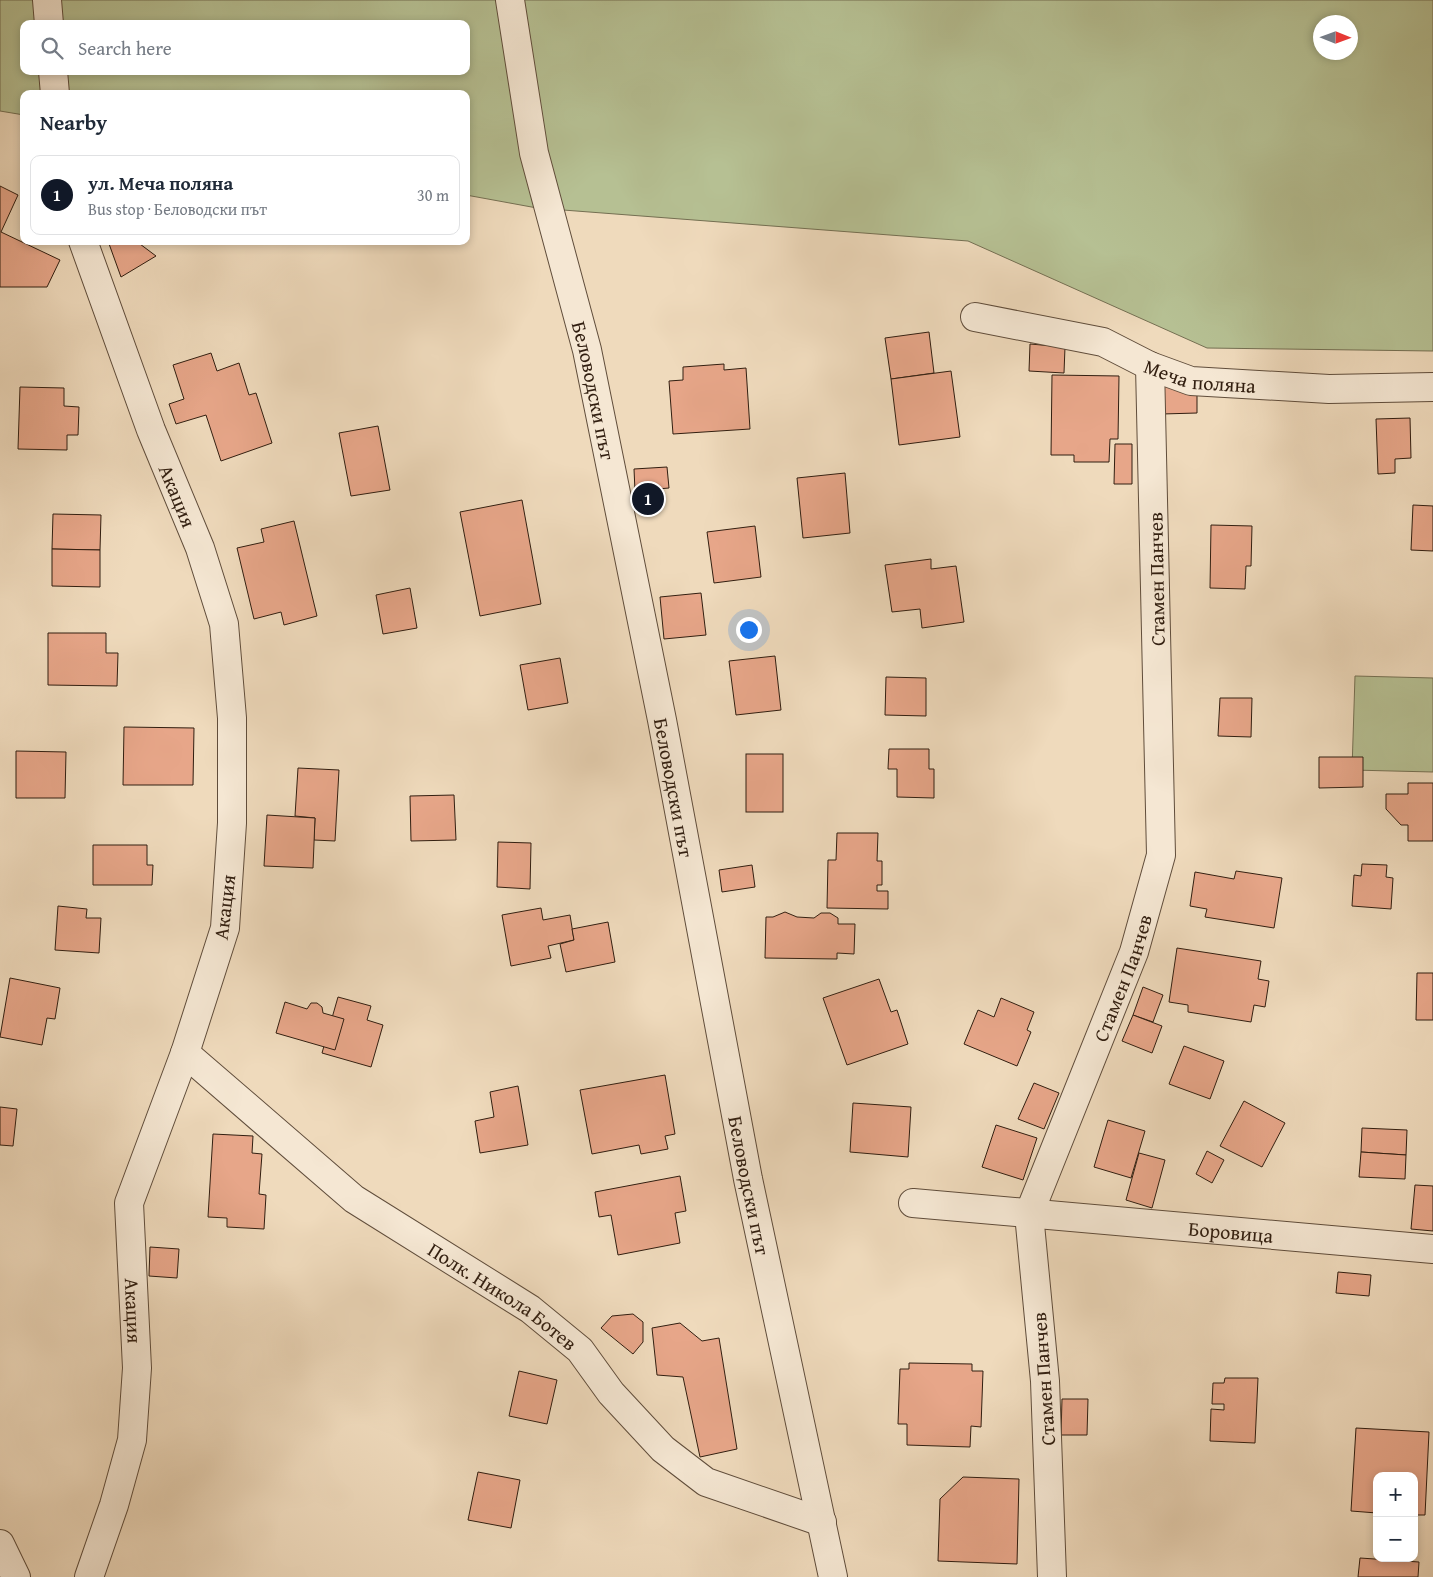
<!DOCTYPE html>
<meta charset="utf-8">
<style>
:root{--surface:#fff;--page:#f2f2f3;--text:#1f2937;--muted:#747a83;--line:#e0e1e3;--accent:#111827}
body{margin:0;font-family:"Gentium Book Plus",serif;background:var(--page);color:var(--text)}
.controls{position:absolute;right:15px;bottom:15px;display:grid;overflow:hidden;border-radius:10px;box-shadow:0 2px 8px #0003}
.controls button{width:45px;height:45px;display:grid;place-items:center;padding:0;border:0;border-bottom:1px solid var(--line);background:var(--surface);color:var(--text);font:25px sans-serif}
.compass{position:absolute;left:1313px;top:15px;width:45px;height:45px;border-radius:50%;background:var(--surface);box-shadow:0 2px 8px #0003;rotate:91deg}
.you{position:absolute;left:748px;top:629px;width:18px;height:18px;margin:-12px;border:4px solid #fff;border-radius:50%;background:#1a73e8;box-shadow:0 0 0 8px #1a73e833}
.badge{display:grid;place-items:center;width:32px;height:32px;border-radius:50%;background:var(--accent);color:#fff;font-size:16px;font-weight:700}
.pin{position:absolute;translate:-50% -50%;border:2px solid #fff;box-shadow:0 1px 5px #0006}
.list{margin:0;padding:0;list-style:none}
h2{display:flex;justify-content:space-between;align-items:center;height:65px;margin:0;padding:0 20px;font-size:21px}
h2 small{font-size:16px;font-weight:400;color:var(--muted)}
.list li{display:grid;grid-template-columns:32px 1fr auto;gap:15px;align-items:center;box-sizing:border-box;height:80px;margin:0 10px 10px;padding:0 10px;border:1px solid var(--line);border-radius:10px}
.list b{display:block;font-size:19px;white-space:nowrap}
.list p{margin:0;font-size:16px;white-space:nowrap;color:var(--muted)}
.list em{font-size:16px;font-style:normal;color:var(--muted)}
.icon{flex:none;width:28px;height:28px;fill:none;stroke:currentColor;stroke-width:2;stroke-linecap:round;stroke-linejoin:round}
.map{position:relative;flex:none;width:1433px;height:1577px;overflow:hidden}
.search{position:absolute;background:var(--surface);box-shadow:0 2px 8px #0003;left:20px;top:20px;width:450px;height:55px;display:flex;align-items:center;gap:12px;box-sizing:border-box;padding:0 18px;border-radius:10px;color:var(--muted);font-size:19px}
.panel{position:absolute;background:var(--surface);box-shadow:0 2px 8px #0003;left:20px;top:90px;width:450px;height:155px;border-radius:10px}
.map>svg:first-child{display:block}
.green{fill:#b6c093;stroke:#746f52;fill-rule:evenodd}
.building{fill:#e7a689;stroke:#311e10}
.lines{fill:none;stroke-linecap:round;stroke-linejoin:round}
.minor-casing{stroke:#604d3b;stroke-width:30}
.minor{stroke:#f5e7d3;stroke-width:28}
.labels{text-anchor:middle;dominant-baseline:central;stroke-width:5;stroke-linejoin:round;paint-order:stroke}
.street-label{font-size:20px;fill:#311e10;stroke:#f5e7d3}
</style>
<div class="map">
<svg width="1433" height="1577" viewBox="0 0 1433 1577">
<rect width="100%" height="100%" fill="#efdabc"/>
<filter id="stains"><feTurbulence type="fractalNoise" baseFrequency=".004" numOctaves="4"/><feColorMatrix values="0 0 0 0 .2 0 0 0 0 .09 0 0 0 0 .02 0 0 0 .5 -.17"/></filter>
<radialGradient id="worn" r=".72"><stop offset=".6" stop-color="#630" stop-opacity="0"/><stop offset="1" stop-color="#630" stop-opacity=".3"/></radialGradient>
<g class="green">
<path d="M 0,0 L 1433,0 L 1433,351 L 1207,348 L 968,241 L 537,208 L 466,195 L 466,94 L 24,94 L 24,115 L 0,111 ZM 1320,22 L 1350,22 L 1350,52 L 1320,52 ZM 24,24 L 466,24 L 466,71 L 24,71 Z"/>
<path d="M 1355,676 L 1433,678 L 1433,772 L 1352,770 Z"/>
</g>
<g class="building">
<path d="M 0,186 L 18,195 L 1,232 L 60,260 L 47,287 L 0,287 Z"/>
<path d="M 108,241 L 136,241 L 156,256 L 121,277 Z"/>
<path d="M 929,332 L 934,373 L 891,379 L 885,338 Z"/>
<path d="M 1030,344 L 1065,347 L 1064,373 L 1029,371 Z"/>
<path d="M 211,353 L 217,371 L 239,363 L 249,395 L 256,393 L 272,443 L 221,461 L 206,415 L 176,424 L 169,404 L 184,399 L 173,365 Z"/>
<path d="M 724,364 L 724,370 L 746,368 L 750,429 L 673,434 L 669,381 L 683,380 L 683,367 Z"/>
<path d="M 951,371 L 960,437 L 899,445 L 891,379 Z"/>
<path d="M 1052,375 L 1119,376 L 1118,439 L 1110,439 L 1109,462 L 1074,462 L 1074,455 L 1051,455 Z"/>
<path d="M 1197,385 L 1197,413 L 1162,414 L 1161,386 Z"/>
<path d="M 20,387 L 64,388 L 64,406 L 79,407 L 78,435 L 67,435 L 67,450 L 18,449 Z"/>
<path d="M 1410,418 L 1411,458 L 1395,459 L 1395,473 L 1378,474 L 1376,419 Z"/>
<path d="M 378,426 L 390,490 L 351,496 L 339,433 Z"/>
<path d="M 1115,444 L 1132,444 L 1132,484 L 1114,484 Z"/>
<path d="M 667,467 L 669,488 L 635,491 L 634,469 Z"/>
<path d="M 845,473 L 850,533 L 803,538 L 797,478 Z"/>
<path d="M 522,500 L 541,604 L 480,616 L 460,512 Z"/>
<path d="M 1413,505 L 1433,506 L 1433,551 L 1411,550 Z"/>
<path d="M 53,514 L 101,515 L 100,550 L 52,549 Z"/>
<path d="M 294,521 L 317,616 L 284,625 L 281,612 L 254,619 L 237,548 L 264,542 L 261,529 Z"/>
<path d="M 1211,525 L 1252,526 L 1251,566 L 1246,566 L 1245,589 L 1210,588 Z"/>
<path d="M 755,526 L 761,577 L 714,583 L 707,532 Z"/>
<path d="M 52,549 L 100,550 L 100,587 L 52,586 Z"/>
<path d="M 931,559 L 931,569 L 956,566 L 964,622 L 922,628 L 920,609 L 892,612 L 885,565 Z"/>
<path d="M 410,588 L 417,628 L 383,634 L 376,595 Z"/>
<path d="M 701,593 L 706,635 L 664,639 L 660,597 Z"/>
<path d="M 48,633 L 106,633 L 106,653 L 118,653 L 117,686 L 48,685 Z"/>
<path d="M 775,656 L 781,710 L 736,715 L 729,661 Z"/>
<path d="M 560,658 L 568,703 L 528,710 L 520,665 Z"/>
<path d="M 886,677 L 926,678 L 926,716 L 885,715 Z"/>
<path d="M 1220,698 L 1252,698 L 1251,737 L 1218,736 Z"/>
<path d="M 124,727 L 194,728 L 193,785 L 123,785 Z"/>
<path d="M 889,749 L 929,749 L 929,769 L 934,769 L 934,798 L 897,797 L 897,769 L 888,769 Z"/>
<path d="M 16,751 L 66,752 L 65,798 L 16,798 Z"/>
<rect x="746" y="754" width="37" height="58"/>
<path d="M 1319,757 L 1363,757 L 1363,787 L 1319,788 Z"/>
<path d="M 298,768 L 339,770 L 335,841 L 314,840 L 315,818 L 295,816 Z"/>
<path d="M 1408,783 L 1433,783 L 1433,841 L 1408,841 L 1408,825 L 1401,825 L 1386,809 L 1386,794 L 1408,794 Z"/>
<path d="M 454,795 L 456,840 L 411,841 L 410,796 Z"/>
<path d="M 267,815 L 315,818 L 313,868 L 264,866 Z"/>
<path d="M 837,833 L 878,833 L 877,861 L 882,861 L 882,885 L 877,885 L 877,891 L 888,891 L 888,909 L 827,908 L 828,860 L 836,860 Z"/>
<path d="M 498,842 L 531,843 L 530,889 L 497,887 Z"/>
<path d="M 93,845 L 147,845 L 147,865 L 153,865 L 152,885 L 93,885 Z"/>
<path d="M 1362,864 L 1387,865 L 1386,877 L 1393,878 L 1391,909 L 1352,906 L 1354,875 L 1361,876 Z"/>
<path d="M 752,865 L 755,887 L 722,892 L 719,870 Z"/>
<path d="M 1236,871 L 1282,878 L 1274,928 L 1205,917 L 1207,909 L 1190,906 L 1195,872 L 1234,879 Z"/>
<path d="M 58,906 L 87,909 L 86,918 L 101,918 L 99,953 L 55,950 Z"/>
<path d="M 541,908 L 543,920 L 570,915 L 574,940 L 548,946 L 551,958 L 511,966 L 502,915 Z"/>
<path d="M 785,912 L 797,917 L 814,918 L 821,913 L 830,913 L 838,918 L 838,924 L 855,924 L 854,954 L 837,953 L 837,959 L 765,958 L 766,917 L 773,917 Z"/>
<path d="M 608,922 L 615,962 L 566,972 L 560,944 L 574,940 L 572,929 Z"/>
<path d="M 1177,948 L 1261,961 L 1258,979 L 1269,981 L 1265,1007 L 1254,1005 L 1251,1022 L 1188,1012 L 1188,1005 L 1169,1002 Z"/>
<path d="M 1417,973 L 1433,973 L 1433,1020 L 1416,1020 Z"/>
<path d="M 10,978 L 60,988 L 55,1019 L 47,1018 L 42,1045 L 0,1037 Z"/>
<path d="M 879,979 L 891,1012 L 897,1010 L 908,1044 L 847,1065 L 823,998 Z"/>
<path d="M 1143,987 L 1163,995 L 1153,1022 L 1133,1015 Z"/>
<path d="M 338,997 L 371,1006 L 367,1020 L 383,1025 L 371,1067 L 322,1053 Z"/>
<path d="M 1001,998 L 1034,1012 L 1027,1030 L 1031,1032 L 1017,1066 L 964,1044 L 978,1010 L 994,1017 Z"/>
<path d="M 285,1002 L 307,1009 L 311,1003 L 317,1003 L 322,1007 L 323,1013 L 344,1019 L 335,1050 L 276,1033 Z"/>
<path d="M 1133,1015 L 1162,1026 L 1152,1053 L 1122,1041 Z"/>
<path d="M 1184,1046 L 1224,1061 L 1210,1099 L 1169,1084 Z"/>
<path d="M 665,1075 L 675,1134 L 665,1136 L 668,1149 L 641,1154 L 639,1145 L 592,1154 L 580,1090 Z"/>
<path d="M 1034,1083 L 1059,1093 L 1044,1129 L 1018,1119 Z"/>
<path d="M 518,1086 L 528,1145 L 480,1153 L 475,1121 L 494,1117 L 490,1092 Z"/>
<path d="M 1244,1101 L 1285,1123 L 1262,1167 L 1220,1146 Z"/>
<path d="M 853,1103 L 911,1107 L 908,1157 L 850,1152 Z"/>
<path d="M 0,1107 L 17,1109 L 13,1146 L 0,1145 Z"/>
<path d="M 1108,1120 L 1145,1131 L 1131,1178 L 1094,1167 Z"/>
<path d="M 996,1125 L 1037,1138 L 1023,1180 L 982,1167 Z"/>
<path d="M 1362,1128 L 1407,1130 L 1406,1155 L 1361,1152 Z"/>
<path d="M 213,1134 L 253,1136 L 252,1153 L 262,1154 L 259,1194 L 266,1195 L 264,1229 L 227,1227 L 227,1218 L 208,1217 Z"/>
<path d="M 1207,1151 L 1224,1160 L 1212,1183 L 1196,1174 Z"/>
<path d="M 1361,1152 L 1406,1155 L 1405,1179 L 1359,1177 Z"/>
<path d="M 1139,1153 L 1165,1160 L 1152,1208 L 1126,1200 Z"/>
<path d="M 680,1176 L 686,1211 L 675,1213 L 680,1243 L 618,1255 L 611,1215 L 599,1217 L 595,1192 Z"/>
<path d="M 1415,1185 L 1433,1186 L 1433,1231 L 1411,1229 Z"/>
<path d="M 150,1247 L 179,1249 L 177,1278 L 149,1276 Z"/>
<path d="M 1338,1272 L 1371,1275 L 1369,1296 L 1336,1293 Z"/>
<path d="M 633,1314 L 643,1322 L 643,1342 L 633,1354 L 601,1328 L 612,1316 Z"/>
<path d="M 680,1323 L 702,1341 L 719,1338 L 737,1449 L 700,1457 L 683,1377 L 657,1375 L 652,1328 Z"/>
<path d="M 909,1363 L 972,1364 L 972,1371 L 983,1371 L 981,1427 L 971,1426 L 970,1447 L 907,1445 L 907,1424 L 898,1424 L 900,1369 L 909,1369 Z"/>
<path d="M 519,1371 L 557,1380 L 547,1424 L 509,1416 Z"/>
<path d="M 1225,1378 L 1258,1378 L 1255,1443 L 1210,1441 L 1211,1409 L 1224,1410 L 1224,1404 L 1212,1404 L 1213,1383 L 1224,1383 Z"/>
<path d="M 1062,1399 L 1088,1399 L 1087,1435 L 1061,1435 Z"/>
<path d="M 1356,1428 L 1429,1432 L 1425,1515 L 1414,1515 L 1414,1476 L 1377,1476 L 1377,1513 L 1351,1511 Z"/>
<path d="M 478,1472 L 520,1480 L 511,1528 L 468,1520 Z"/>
<path d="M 963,1477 L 1019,1479 L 1017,1564 L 938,1561 L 940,1499 Z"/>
<path d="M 1360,1558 L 1419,1562 L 1418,1577 L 1358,1577 Z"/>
</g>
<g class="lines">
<defs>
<g id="minor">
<path d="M 47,0 L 49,24"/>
<path id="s1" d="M 510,0 L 534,153 L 587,350 L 662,720 L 748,1179 L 833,1577"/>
<path d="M 53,71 L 55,94"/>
<path id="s2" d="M 83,241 L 151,430 L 200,548 L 224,624 L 232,718 L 232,823 L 225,928 L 185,1053 L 129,1203 L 137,1368 L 132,1440 L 114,1505 L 89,1577"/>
<path id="s3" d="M 975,317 L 1103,342 L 1150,366 L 1191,381 L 1329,389 L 1433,387"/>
<path id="s4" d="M 185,1053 L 354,1199 L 530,1309 L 580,1350 L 611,1393 L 663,1449 L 706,1482 L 822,1522"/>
<path id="s5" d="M 913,1203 L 1433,1249"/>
<path d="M 0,1544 L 16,1577"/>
<path id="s6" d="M 1052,1577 L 1045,1381 L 1029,1214 L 1134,952 L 1161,855 L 1150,366"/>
</g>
</defs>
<use href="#minor" class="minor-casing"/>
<use href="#minor" class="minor"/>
</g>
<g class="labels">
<g class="street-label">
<text stroke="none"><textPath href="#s3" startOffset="235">Меча поляна</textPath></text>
<text stroke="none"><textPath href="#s1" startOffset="400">Беловодски път</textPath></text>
<text stroke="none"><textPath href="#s2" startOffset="272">Акация</textPath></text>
<text transform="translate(1156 579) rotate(-91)">Стамен Панчев</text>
<text stroke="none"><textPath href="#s1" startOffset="805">Беловодски път</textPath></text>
<text transform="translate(224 907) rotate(-83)">Акация</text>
<text stroke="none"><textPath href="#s6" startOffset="618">Стамен Панчев</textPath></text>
<text stroke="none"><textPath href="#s1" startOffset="1210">Беловодски път</textPath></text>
<text stroke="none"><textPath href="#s5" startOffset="319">Боровица</textPath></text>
<text stroke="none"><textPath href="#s4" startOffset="401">Полк. Никола Ботев</textPath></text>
<text stroke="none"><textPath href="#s2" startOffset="1112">Акация</textPath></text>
<text transform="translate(1043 1379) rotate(-94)">Стамен Панчев</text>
</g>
</g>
<rect width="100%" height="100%" filter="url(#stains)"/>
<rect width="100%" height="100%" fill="url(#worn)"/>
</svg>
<div class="controls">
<button>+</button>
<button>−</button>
</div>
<svg class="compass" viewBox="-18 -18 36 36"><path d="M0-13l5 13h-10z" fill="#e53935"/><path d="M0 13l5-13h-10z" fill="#747a83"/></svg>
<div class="you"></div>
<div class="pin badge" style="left:648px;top:499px">1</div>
<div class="search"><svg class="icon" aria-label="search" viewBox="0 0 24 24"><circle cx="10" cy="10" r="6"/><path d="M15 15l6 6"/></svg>Search here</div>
<section class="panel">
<h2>Nearby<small></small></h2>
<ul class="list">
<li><span class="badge">1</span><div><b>ул. Меча поляна</b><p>Bus stop · Беловодски път</p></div><em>30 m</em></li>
</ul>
</section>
</div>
